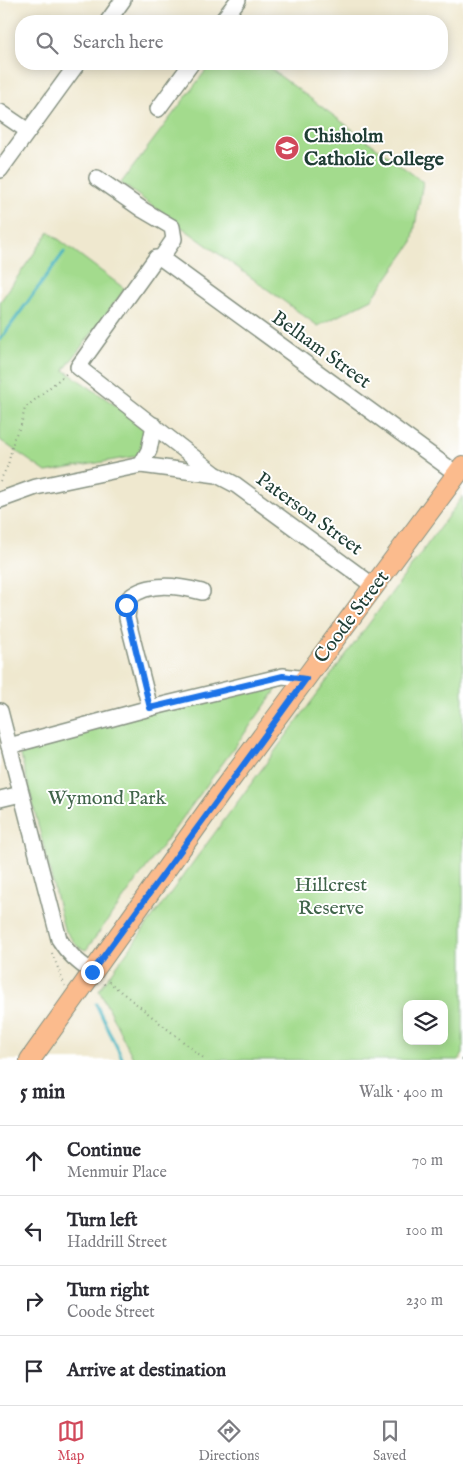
<!DOCTYPE html>
<meta charset="utf-8">
<style>
:root{--surface:#fff;--page:#f2f2f3;--text:#2b2b33;--muted:#7c7c81;--line:#e1e1e2;--accent:#d1495b}
body{margin:0;font-family:"IM FELL English",serif;background:var(--page);color:var(--text)}
.controls{position:absolute;right:15px;bottom:15px;display:grid;overflow:hidden;border-radius:10px;box-shadow:0 2px 12px #0003}
.controls button{width:45px;height:45px;display:grid;place-items:center;padding:0;border:0;border-bottom:1px solid var(--line);background:var(--surface);color:var(--text);font:25px sans-serif}
.stop{position:absolute;width:15px;height:15px;margin:-11px;border:4px solid #1a73e8;border-radius:50%;background:#fff}
.stop.end{background:#1a73e8;border-color:#fff;box-shadow:0 1px 5px #0008}
.list{margin:0;padding:0;list-style:none}
h2{display:flex;justify-content:space-between;align-items:center;height:65px;margin:0;padding:0 20px;font-size:21px}
h2 small{font-size:16px;font-weight:400;color:var(--muted)}
.list li{display:grid;grid-template-columns:32px 1fr auto;gap:15px;align-items:center;box-sizing:border-box;height:70px;padding:0 20px;border-top:1px solid var(--line)}
.list b{display:block;font-size:19px;white-space:nowrap}
.list p{margin:0;font-size:16px;white-space:nowrap;color:var(--muted)}
.list em{font-size:16px;font-style:normal;color:var(--muted)}
.icon{flex:none;width:28px;height:28px;fill:none;stroke:currentColor;stroke-width:2;stroke-linecap:round;stroke-linejoin:round}
.map{position:relative;flex:none;width:463px;height:1060px;overflow:hidden}
.search{position:absolute;background:var(--surface);box-shadow:0 2px 12px #0003;left:15px;right:15px;top:15px;height:55px;display:flex;align-items:center;gap:12px;box-sizing:border-box;padding:0 18px;border-radius:20px;color:var(--muted);font-size:19px}
.sheet{height:345px;background:var(--surface)}
nav{display:flex;justify-content:space-around;align-items:center;box-sizing:border-box;height:70px;border-top:1px solid var(--line);background:var(--surface);font-size:14px;color:var(--muted)}
nav a{display:grid;justify-items:center;gap:2px}
nav .on{color:var(--accent)}
.map>svg:first-child{display:block}
.green{fill:#a3db8d;stroke:#618c60;fill-rule:evenodd}
.lines{fill:none;stroke-linecap:round;stroke-linejoin:round}
.stream{stroke:#43b2bd;stroke-width:3}
.minor-casing{stroke:#879282;stroke-width:18}
.major-casing{stroke:#879282;stroke-width:22}
.path{stroke:#879282;stroke-width:2;stroke-dasharray:1 4;stroke-linecap:butt}
.minor{stroke:#fff;stroke-width:15}
.major{stroke:#fbbb8d;stroke-width:20}
.route{stroke:#1a73e8;stroke-width:6}
.labels{text-anchor:middle;dominant-baseline:central;stroke-width:4;stroke-linejoin:round;paint-order:stroke}
.poi-label{font-size:20px;font-weight:bold;fill:#1f3d34;stroke:#fff;text-anchor:start}
.street-label{font-size:20px;fill:#1f3d34;stroke:#fff}
.park-label{font-size:20px;fill:#40644a;stroke:#fff}
</style>
<div class="map">
<svg width="463" height="1060" viewBox="0 0 463 1060">
<rect width="100%" height="100%" fill="#fff"/>
<filter id="ink" filterUnits="userSpaceOnUse"><feTurbulence type="fractalNoise" baseFrequency=".02" numOctaves="2"/><feDisplacementMap in="SourceGraphic" scale="10" xChannelSelector="R" yChannelSelector="G"/><feConvolveMatrix kernelMatrix="1 2 1 2 8 2 1 2 1" color-interpolation-filters="sRGB"/></filter>
<filter id="wash" filterUnits="userSpaceOnUse"><feTurbulence type="fractalNoise" baseFrequency=".0096" numOctaves="4" result="noise"/><feDisplacementMap in="SourceGraphic" scale="20" xChannelSelector="R" yChannelSelector="G"/><feGaussianBlur stdDeviation="1.12" result="paint"/><feColorMatrix in="noise" values="0 0 0 0 0 0 0 0 0 0 0 0 0 0 0 0 0 1.4 0 .05"/><feComposite in="paint" operator="in"/></filter>
<g filter="url(#wash)">
<rect width="100%" height="100%" fill="#efe8cf"/>
<g class="green">
<path d="M 264,64 L 423,182 L 412,243 L 372,299 L 318,326 L 121,183 L 210,65 Z"/>
<path d="M 49,232 L 125,289 L 64,370 L 147,427 L 146,444 L 137,456 L 46,472 L 0,440 L 0,302 Z"/>
<path d="M 463,496 L 463,1054 L 459,1060 L 134,1060 L 99,990 ZM 407,1004 L 444,1004 L 444,1041 L 407,1041 Z"/>
<path d="M 274,679 L 280,685 L 86,950 L 78,947 L 64,929 L 20,752 L 30,742 Z"/>
</g>
<g class="lines">
<g class="stream">
<path d="M 0,340 L 64,252"/>
<path d="M 96,1004 L 123,1060"/>
</g>
</g>
</g>
<g filter="url(#ink)">
<g class="lines">
<defs>
<g id="minor">
<path d="M 108,21 L 123,0"/>
<path d="M 222,21 L 238,0"/>
<path d="M 158,109 L 191,64"/>
<path d="M 0,112 L 28,131"/>
<path d="M 0,170 L 77,64"/>
<path d="M 97,178 L 143,210 L 172,227 L 174,239 L 161,258"/>
<path d="M 161,258 L 457,474"/>
<path d="M 161,258 L 156,258 L 78,367 L 214,473"/>
<path d="M 141,465 L 149,450 L 154,425"/>
<path d="M 0,500 L 36,487 L 141,465 L 217,475 L 236,485 L 375,587"/>
<path d="M 150,708 L 127,618 L 129,598 C 149,581 178,586 202,592"/>
<path d="M 0,711 L 59,939 C 68,954 78,962 92,972"/>
<path d="M 9,746 L 150,708 L 283,676 L 306,679"/>
<path d="M 0,799 L 21,794"/>
</g>
<path id="major" d="M 30,1060 L 219,795 L 463,466"/>
</defs>
<use href="#minor" class="minor-casing"/>
<use href="#major" class="major-casing"/>
<g class="path">
<path d="M 0,481 L 8,465 L 14,438 L 21,425 L 25,408 L 67,373"/>
<path d="M 52,953 L 65,986"/>
<path d="M 104,984 L 109,982 L 206,1060"/>
<path d="M 462,1060 L 463,1059"/>
</g>
<use href="#minor" class="minor"/>
<use href="#major" class="major"/>
</g>
</g>
<g class="lines" filter="url(#ink)">
<path class="route" d="M 92,972 L 306,679 L 283,676 L 150,708 L 128,618 L 126,605"/>
</g>
<defs>
<symbol id="school-disc" viewBox="-11 -11 22 22"><circle r="9.5" fill="#d1495b" stroke="#fff"/><path d="M0-5L7-2L0 1L-7-2ZM-4 1L0 2.5L4 1V4Q0 6-4 4Z" fill="#fff"/></symbol>
</defs>
<g fill-rule="evenodd">
<use href="#school-disc" x="273" y="134" width="28" height="28"/>
</g>
<g class="labels">
<g class="poi-label">
<text x="304" y="136">Chisholm<tspan x="304" dy="23">Catholic College</tspan></text>
</g>
<g class="street-label">
<text transform="translate(321 350) rotate(36)">Belham Street</text>
<text transform="translate(309 514) rotate(36)">Paterson Street</text>
<text transform="translate(352 617) rotate(-53)">Coode Street</text>
</g>
<g class="park-label">
<text x="107" y="798">Wymond Park</text>
<text x="331" y="885">Hillcrest<tspan x="331" dy="23">Reserve</tspan></text>
</g>
</g>
</svg>
<div class="controls">
<button><svg class="icon" aria-label="layers" viewBox="0 0 24 24"><path d="M12 4l9 5-9 5-9-5zM3 14l9 5 9-5"/></svg></button>
</div>
<div class="stop" style="left:126px;top:605px"></div>
<div class="stop end" style="left:92px;top:972px"></div>
<div class="search"><svg class="icon" aria-label="search" viewBox="0 0 24 24"><circle cx="10" cy="10" r="6"/><path d="M15 15l6 6"/></svg>Search here</div>
</div>
<section class="sheet">
<h2>5 min<small>Walk · 400 m</small></h2>
<ul class="list">
<li><svg class="icon" aria-label="ahead" viewBox="0 0 24 24"><path d="M12 20V5M6 11l6-6 6 6"/></svg><div><b>Continue</b><p>Menmuir Place</p></div><em>70 m</em></li>
<li><svg class="icon" aria-label="left" viewBox="0 0 24 24"><path d="M17 20v-9H6M10 6l-5 5 5 5"/></svg><div><b>Turn left</b><p>Haddrill Street</p></div><em>100 m</em></li>
<li><svg class="icon" aria-label="right" viewBox="0 0 24 24"><path d="M7 20v-9h11M14 6l5 5-5 5"/></svg><div><b>Turn right</b><p>Coode Street</p></div><em>230 m</em></li>
<li><svg class="icon" aria-label="arrive" viewBox="0 0 24 24"><path d="M6 21V4h12l-3 4 3 4H6"/></svg><div><b>Arrive at destination</b></div></li>
</ul>
</section>
<nav>
<a class="on"><svg class="icon" aria-label="map" viewBox="0 0 24 24"><path d="M3 6l6-2 6 2 6-2v14l-6 2-6-2-6 2zM9 4v14M15 6v14"/></svg>Map</a>
<a><svg class="icon" aria-label="directions" viewBox="0 0 24 24"><path d="M12 3l9 9-9 9-9-9zM9 14v-3h6M13 9l2 2-2 2"/></svg>Directions</a>
<a><svg class="icon" aria-label="saved" viewBox="0 0 24 24"><path d="M7 4h10v16l-5-4-5 4z"/></svg>Saved</a>
</nav>
